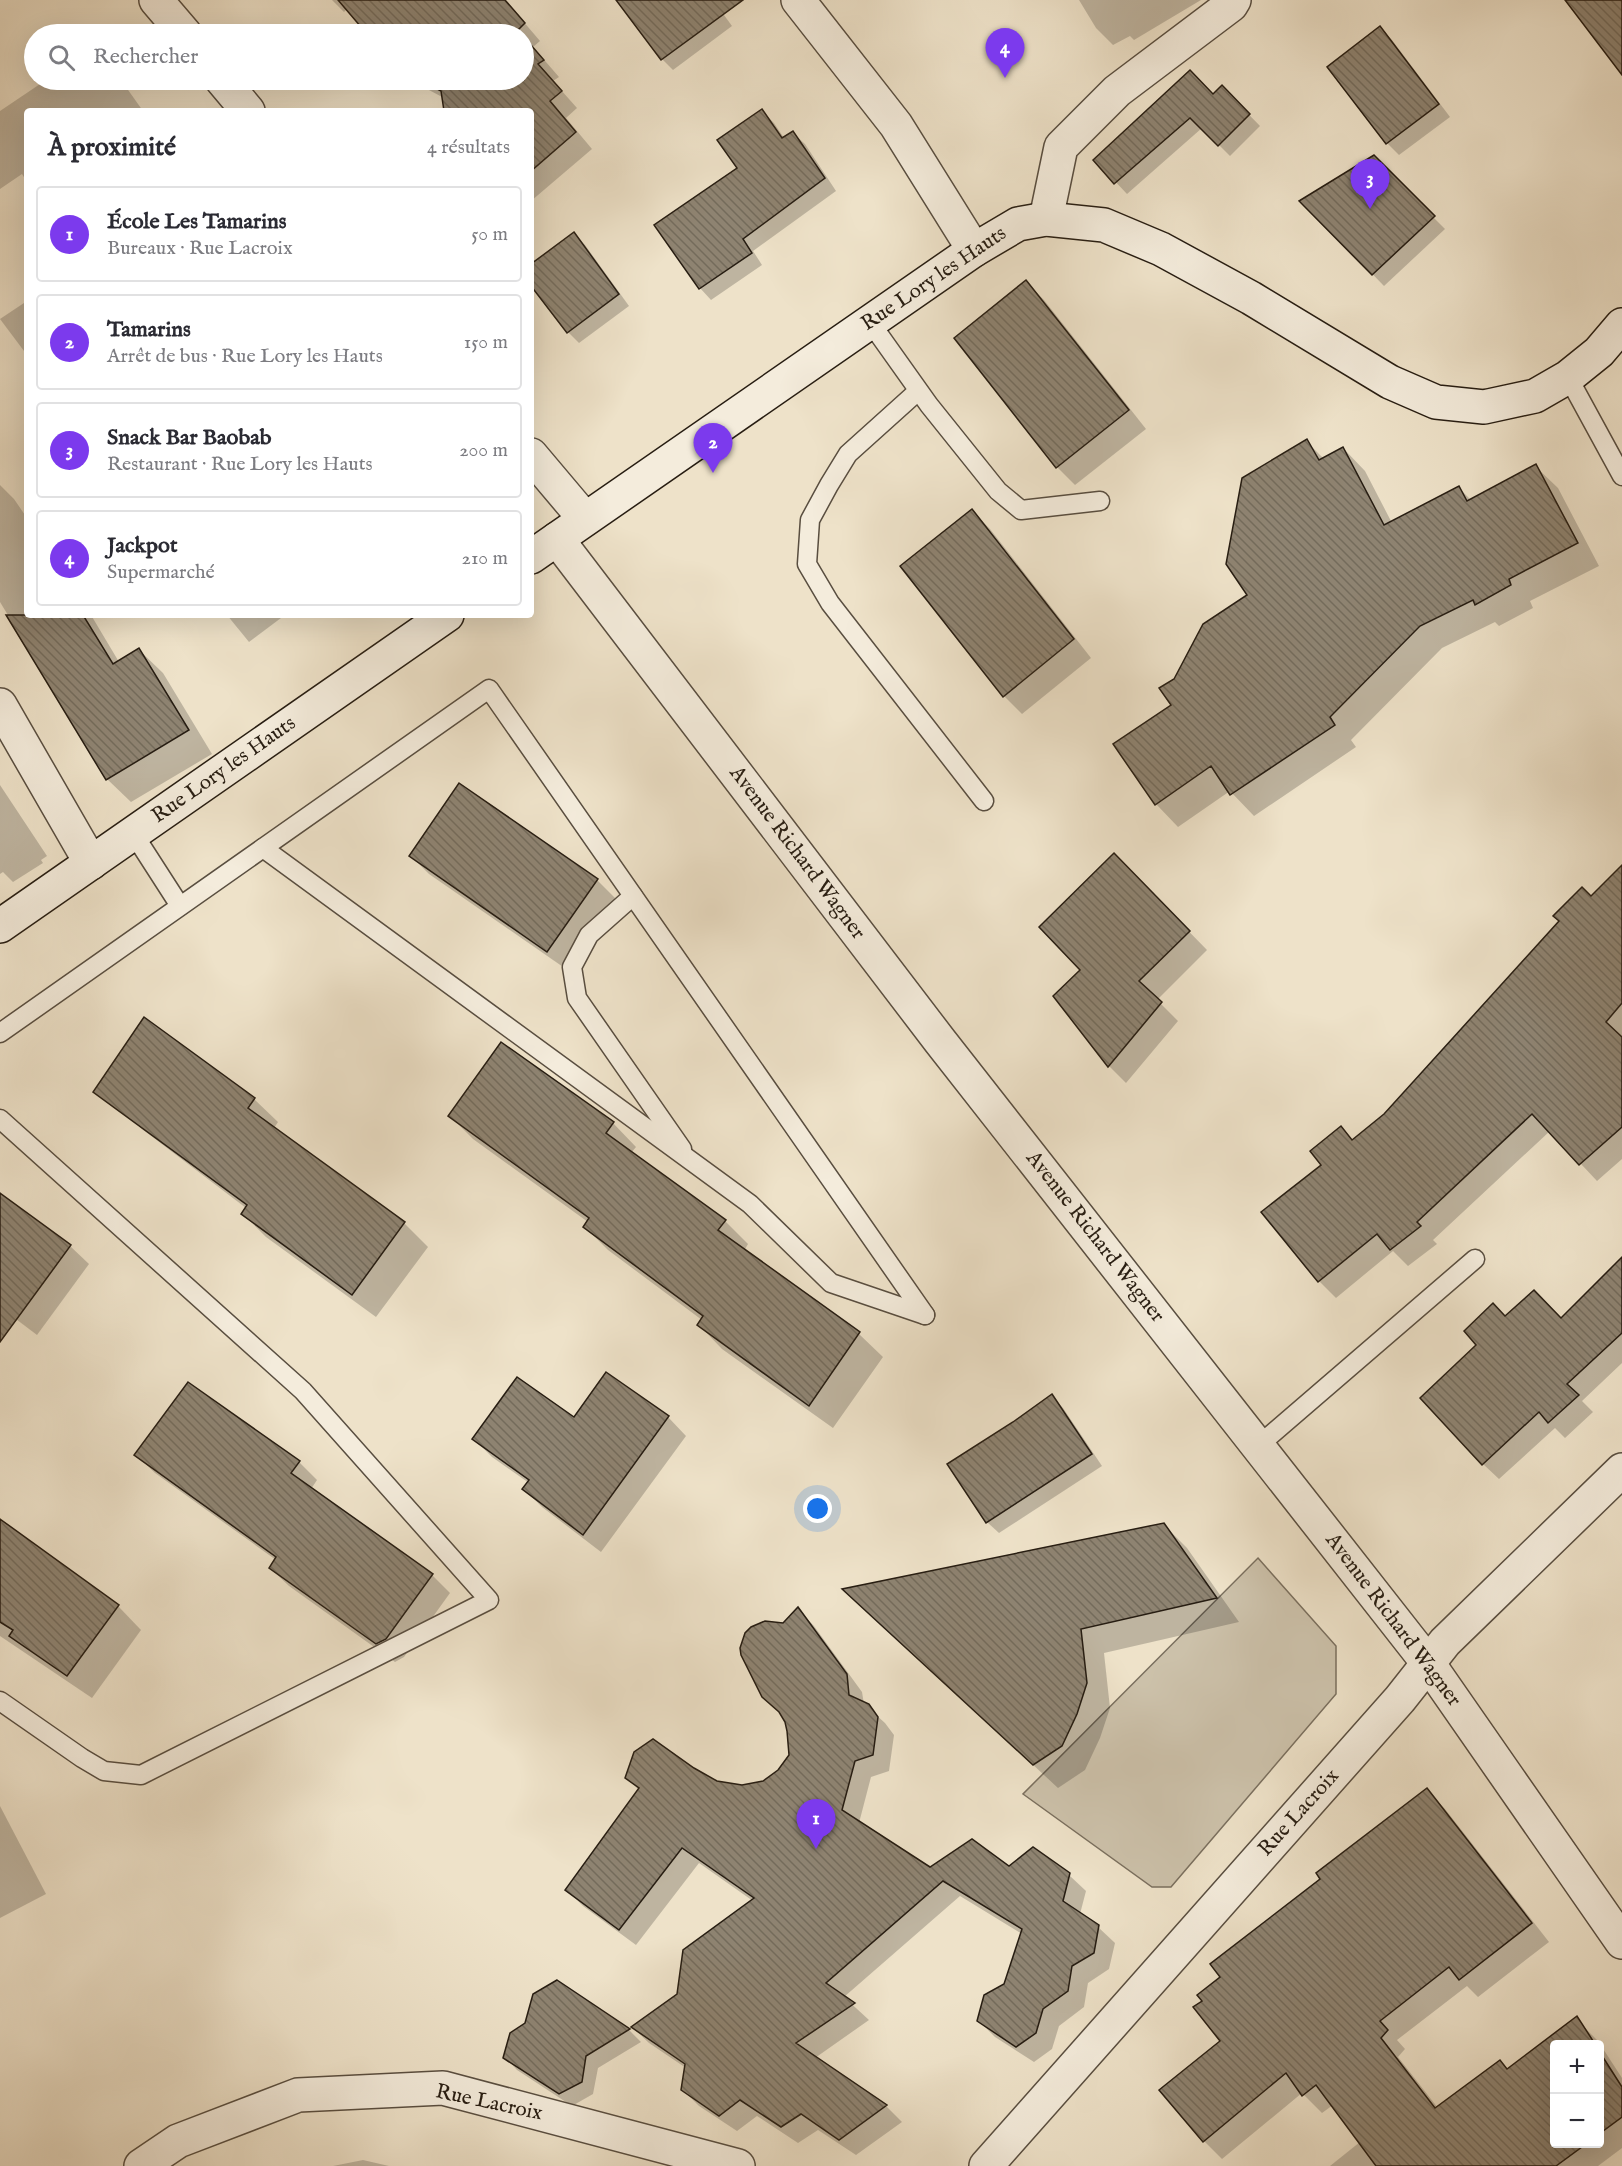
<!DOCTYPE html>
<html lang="fr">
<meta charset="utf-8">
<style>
:root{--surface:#fff;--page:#f7f7f7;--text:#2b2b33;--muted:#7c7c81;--line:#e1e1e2;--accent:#7c3aed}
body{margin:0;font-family:"IM FELL English",serif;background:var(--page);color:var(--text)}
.controls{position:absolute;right:18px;bottom:18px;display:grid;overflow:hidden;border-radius:6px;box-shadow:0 6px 24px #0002}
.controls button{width:54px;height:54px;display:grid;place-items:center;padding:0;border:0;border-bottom:2px solid var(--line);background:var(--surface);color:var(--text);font:30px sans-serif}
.you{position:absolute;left:818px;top:1509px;width:21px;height:21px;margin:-15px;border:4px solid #fff;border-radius:50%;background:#1a73e8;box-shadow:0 0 0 9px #1a73e833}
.badge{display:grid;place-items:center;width:39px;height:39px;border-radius:50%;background:var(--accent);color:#fff;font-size:20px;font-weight:700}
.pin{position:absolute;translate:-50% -50px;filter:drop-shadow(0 2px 3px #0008)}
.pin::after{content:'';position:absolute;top:32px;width:21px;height:18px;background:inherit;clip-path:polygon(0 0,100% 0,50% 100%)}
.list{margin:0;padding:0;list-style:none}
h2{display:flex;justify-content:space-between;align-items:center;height:78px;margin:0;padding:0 24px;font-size:26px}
h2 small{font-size:20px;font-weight:400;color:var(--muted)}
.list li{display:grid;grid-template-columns:39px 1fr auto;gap:18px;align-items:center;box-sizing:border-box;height:96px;margin:0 12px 12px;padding:0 12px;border:2px solid var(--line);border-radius:6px}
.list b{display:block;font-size:22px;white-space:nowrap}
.list p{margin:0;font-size:20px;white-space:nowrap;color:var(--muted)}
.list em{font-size:20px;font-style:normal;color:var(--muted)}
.icon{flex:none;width:33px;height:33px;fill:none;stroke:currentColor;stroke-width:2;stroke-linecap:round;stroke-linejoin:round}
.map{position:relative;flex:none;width:1622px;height:2166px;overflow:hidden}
.search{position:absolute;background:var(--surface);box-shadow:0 6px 24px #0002;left:24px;top:24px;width:510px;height:66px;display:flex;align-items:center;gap:15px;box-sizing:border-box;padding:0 21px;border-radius:33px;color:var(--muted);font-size:22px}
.panel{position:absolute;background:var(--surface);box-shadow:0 6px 24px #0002;left:24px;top:108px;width:510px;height:510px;border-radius:6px}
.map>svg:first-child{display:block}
.garden{fill:#ccc1aa;stroke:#7a6f5e;stroke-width:1.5}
.shadow{fill:#0003;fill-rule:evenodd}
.building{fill:url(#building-back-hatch);stroke:#271d12;stroke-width:1.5}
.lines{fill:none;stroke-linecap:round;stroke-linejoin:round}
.lane-casing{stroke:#594e40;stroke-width:21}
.street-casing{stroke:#594e40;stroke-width:36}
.secondary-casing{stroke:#271d12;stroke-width:36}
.lane{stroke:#f4ecdc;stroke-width:18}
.street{stroke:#f4ecdc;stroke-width:33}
.secondary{stroke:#f4ecdc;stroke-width:33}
.labels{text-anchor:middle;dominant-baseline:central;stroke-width:4.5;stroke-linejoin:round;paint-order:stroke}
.street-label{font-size:21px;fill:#271d12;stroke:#f4ecdc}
</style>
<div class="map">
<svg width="1622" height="2166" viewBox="0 0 1622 2166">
<defs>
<pattern id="building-back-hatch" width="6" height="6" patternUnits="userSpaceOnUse" patternTransform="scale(1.5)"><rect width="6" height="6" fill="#8e8371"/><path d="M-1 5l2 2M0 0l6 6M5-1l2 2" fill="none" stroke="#746b5b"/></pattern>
</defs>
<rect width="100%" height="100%" fill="#eee2c9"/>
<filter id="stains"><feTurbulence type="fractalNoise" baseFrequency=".00333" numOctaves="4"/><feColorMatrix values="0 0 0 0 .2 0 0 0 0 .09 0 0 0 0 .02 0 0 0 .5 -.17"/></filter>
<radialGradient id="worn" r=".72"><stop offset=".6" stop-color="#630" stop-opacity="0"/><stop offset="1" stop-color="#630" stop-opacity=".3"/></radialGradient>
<path class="garden" d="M 1258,1558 L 1336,1646 L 1336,1694 L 1171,1887 L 1152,1887 L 1023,1794 Z"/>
<g class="shadow">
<path d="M 332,0 L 505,0 L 540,41 L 533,47 L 559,77 L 553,81 L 577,108 L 566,118 L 592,149 L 531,201 L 531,111 L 445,111 L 444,98 L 410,80 L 524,80 L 524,34 L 369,34 L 347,9 L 344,12 Z"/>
<path d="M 627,0 L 713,0 L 732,26 L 673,70 L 662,59 L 621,4 Z"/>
<path d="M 1079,0 L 1201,0 L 1134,40 L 1130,36 L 1113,45 L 1096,28 Z"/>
<path d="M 1380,28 L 1392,40 L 1450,117 L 1399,155 L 1387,143 Z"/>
<path d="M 46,80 L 121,80 L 143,111 L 27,111 L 27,182 L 22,174 L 0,189 L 0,111 Z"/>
<path d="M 1222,87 L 1260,126 L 1230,156 L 1202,128 L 1127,194 L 1095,160 L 1213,96 Z"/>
<path d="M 762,111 L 774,123 L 784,138 L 793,133 L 805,144 L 836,191 L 753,251 L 762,265 L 711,300 L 700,288 L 739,168 Z"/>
<path d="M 1373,157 L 1445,229 L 1384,286 L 1302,201 Z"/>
<path d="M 574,234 L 585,245 L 629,306 L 579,343 L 568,332 L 531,283 L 531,266 Z"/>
<path d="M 1026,282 L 1044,300 L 1146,429 L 1075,485 L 1057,467 Z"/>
<path d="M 27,301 L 27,355 L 0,319 Z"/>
<path d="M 1306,441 L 1324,459 L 1343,448 L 1365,471 L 1392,523 L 1459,488 L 1471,500 L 1535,466 L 1558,488 L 1599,566 L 1530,601 L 1533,608 L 1499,626 L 1495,622 L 1442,648 L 1351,740 L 1356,747 L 1254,816 L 1230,791 L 1178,827 L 1156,804 L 1174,705 L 1175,680 L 1249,596 Z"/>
<path d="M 0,485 L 14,499 L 27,518 L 27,615 L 91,615 L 119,662 L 139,650 L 163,673 L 212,754 L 131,802 L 107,779 L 0,602 Z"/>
<path d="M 972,511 L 990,529 L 1091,658 L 1022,714 L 1004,696 L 902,567 Z"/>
<path d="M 227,615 L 285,615 L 249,642 Z"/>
<path d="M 0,785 L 47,856 L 41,860 L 43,863 L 13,882 L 3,872 L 0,874 Z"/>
<path d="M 1114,855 L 1207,950 L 1157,1000 L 1178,1021 L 1126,1083 L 1109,1066 L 1082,970 Z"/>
<path d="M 411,856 L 597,880 L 615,898 L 566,969 L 429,874 Z"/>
<path d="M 1622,867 L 1622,1159 L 1597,1181 L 1550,1131 L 1433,1240 L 1437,1244 L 1408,1266 L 1393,1251 L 1336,1298 L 1319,1281 L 1323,1165 L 1341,1128 L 1354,1141 L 1385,1115 Z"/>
<path d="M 254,1099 L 278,1122 L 274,1128 L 404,1223 L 428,1247 L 376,1317 L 266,1237 L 243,1214 L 246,1208 L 142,1129 L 118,1106 Z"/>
<path d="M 450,1116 L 613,1123 L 636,1147 L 631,1153 L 725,1221 L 748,1244 L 744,1251 L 859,1334 L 883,1357 L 833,1428 L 722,1349 L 699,1325 L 702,1320 L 608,1250 L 585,1227 L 588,1222 L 473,1139 Z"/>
<path d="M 0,1196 L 70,1246 L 89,1264 L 37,1335 L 0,1307 Z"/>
<path d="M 1622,1259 L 1622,1363 L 1582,1401 L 1593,1412 L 1565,1438 L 1555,1428 L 1499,1479 L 1483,1464 L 1506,1318 L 1561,1320 Z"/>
<path d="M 607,1374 L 668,1417 L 686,1436 L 601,1552 L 542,1507 L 524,1489 L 529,1483 L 492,1457 L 474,1439 L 574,1419 Z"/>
<path d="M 1052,1396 L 1063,1408 L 1102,1466 L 999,1533 L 987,1522 L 1014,1423 Z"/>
<path d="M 136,1455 L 299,1462 L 317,1480 L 311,1489 L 432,1575 L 450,1593 L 404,1657 L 395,1662 L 289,1586 L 270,1568 L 276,1560 L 155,1473 Z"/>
<path d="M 0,1521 L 118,1606 L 141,1630 L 92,1698 L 0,1636 Z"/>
<path d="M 1163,1524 L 1187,1548 L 1239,1622 L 1104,1653 L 1110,1708 L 1100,1738 L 1085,1770 L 1058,1788 L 868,1612 Z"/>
<path d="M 798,1609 L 814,1626 L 862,1692 L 864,1704 L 885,1723 L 894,1735 L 889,1771 L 871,1777 L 859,1823 L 930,1868 L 1009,1868 L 1069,1875 L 1086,1891 L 1080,1914 L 1098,1927 L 1115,1943 L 1109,1969 L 1088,1983 L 1084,2007 L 1059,2026 L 1052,2049 L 1034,2062 L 995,2037 L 979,2021 L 1005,1985 L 1022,1934 L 960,1896 L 844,1997 L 869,2020 L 815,2058 L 886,2106 L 902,2122 L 856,2155 L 818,2130 L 798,2143 L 757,2116 L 737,2131 L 699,2106 L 683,2090 L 686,2068 L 649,2043 L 633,2028 L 679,1995 L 753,1901 L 699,1863 L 636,1945 L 583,1906 L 567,1890 L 639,1790 L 626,1778 L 693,1769 L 717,1783 L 742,1787 L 763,1783 L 779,1771 L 790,1756 L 783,1625 Z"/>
<path d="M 1427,1790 L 1445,1809 L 1549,1942 L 1478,1997 L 1467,1986 L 1397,2040 L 1405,2049 L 1398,2057 L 1438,2108 L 1500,2062 L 1508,2070 L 1580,2023 L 1598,2041 L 1622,2078 L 1622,2148 L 1598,2166 L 1330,2166 L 1360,2142 L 1333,2105 L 1322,2113 L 1302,2093 L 1222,2159 L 1204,2141 L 1222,2041 L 1204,2001 L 1222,1977 L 1322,1879 ZM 1554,2044 L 1600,2044 L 1600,2144 L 1554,2144 Z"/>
<path d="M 0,1806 L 46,1894 L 0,1918 Z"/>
<path d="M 557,1981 L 629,2030 L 641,2042 L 598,2068 L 593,2094 L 572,2106 L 517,2070 L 505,2057 Z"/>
<path d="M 363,2160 L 389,2166 L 333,2166 Z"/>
</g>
<g class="building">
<path d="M 338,0 L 505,0 L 525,23 L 518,30 L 522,34 L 367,34 Z"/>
<path d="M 616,0 L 743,0 L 661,60 Z"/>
<path d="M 1565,0 L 1622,0 L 1622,75 Z"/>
<path d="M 1380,26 L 1439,104 L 1386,144 L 1327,67 Z"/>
<path d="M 524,37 L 544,60 L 538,64 L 562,91 L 550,101 L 576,132 L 531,171 L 531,111 L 444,111 L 441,91 L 421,80 L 524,80 Z"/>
<path d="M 1190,70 L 1213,94 L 1222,85 L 1250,114 L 1218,146 L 1190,118 L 1114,184 L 1093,160 Z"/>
<path d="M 762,109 L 782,138 L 793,131 L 825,178 L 743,239 L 752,253 L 699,289 L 654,225 L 737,168 L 717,140 Z"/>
<path d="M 1374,155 L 1435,216 L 1372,275 L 1299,201 Z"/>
<path d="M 574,232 L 619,294 L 567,333 L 531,286 L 531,264 Z"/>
<path d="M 1026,280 L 1129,410 L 1056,468 L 954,338 Z"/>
<path d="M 1307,439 L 1319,460 L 1343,447 L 1384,525 L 1459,486 L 1467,501 L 1536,464 L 1578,543 L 1509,579 L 1511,585 L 1475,605 L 1473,600 L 1420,626 L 1330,717 L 1335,725 L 1230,795 L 1211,766 L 1155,805 L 1113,744 L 1171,705 L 1159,688 L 1174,679 L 1203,624 L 1247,595 L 1226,564 L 1242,478 Z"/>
<path d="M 972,509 L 1074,639 L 1003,697 L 900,566 Z"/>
<path d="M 6,615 L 83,615 L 113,664 L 139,648 L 189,730 L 106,780 Z"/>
<path d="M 459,783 L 598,879 L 547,952 L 409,856 Z"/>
<path d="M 1114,853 L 1190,931 L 1139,981 L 1162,1002 L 1108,1067 L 1053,996 L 1080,970 L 1039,927 Z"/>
<path d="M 1622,865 L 1622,1003 L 1606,1022 L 1622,1037 L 1622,1127 L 1579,1165 L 1532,1114 L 1417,1222 L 1421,1226 L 1390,1250 L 1377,1234 L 1318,1282 L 1261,1212 L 1321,1165 L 1310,1151 L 1341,1126 L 1352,1140 L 1384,1114 L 1559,921 L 1553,916 L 1582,887 L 1591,896 Z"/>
<path d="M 144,1017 L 255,1098 L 248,1108 L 405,1222 L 352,1295 L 241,1214 L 247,1205 L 93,1092 Z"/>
<path d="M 501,1042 L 614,1122 L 606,1133 L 726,1220 L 718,1230 L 860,1332 L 809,1406 L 697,1325 L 703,1316 L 583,1227 L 589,1218 L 448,1116 Z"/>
<path d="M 0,1193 L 71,1245 L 0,1342 Z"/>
<path d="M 1622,1257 L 1622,1333 L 1567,1384 L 1579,1395 L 1548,1423 L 1539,1412 L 1482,1465 L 1420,1398 L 1476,1345 L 1464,1331 L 1493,1303 L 1505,1316 L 1534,1290 L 1561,1318 Z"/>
<path d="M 606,1372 L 669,1416 L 583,1535 L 522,1489 L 529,1480 L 472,1439 L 517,1377 L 574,1417 Z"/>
<path d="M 188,1382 L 300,1461 L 291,1473 L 433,1574 L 386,1639 L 376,1644 L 269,1568 L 276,1557 L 134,1455 Z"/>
<path d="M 1052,1394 L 1092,1454 L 986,1523 L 947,1464 L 1013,1422 Z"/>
<path d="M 0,1519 L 119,1605 L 67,1676 L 9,1636 L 13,1630 L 0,1622 Z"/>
<path d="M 1164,1523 L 1217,1598 L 1081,1629 L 1087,1683 L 1077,1714 L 1062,1746 L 1033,1765 L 842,1589 Z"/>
<path d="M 798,1607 L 847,1674 L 849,1695 L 869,1704 L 878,1717 L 873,1755 L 855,1761 L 842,1810 L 930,1867 L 972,1839 L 1009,1866 L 1033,1847 L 1070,1873 L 1063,1901 L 1099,1925 L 1094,1953 L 1072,1966 L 1068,1991 L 1043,2009 L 1036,2033 L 1016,2047 L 977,2021 L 984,1995 L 1004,1984 L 1022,1929 L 943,1881 L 826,1983 L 855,2003 L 796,2043 L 887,2105 L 839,2140 L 801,2114 L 781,2127 L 740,2100 L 719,2116 L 681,2090 L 685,2064 L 631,2027 L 677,1994 L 683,1950 L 754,1898 L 682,1848 L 619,1930 L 565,1890 L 639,1788 L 625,1778 L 634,1752 L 653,1739 L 694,1768 L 717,1781 L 742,1785 L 763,1781 L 778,1770 L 789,1755 L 787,1731 L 785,1722 L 779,1712 L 762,1697 L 741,1655 L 740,1648 L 745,1633 L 751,1627 L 765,1621 L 783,1623 Z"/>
<path d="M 1427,1788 L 1532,1923 L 1459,1980 L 1449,1967 L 1380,2021 L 1388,2030 L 1381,2038 L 1435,2108 L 1500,2060 L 1507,2069 L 1577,2016 L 1595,2044 L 1554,2044 L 1554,2144 L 1586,2144 L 1556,2166 L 1376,2166 L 1316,2085 L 1302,2096 L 1286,2073 L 1203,2142 L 1159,2090 L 1220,2041 L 1193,2007 L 1202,2001 L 1197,1995 L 1220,1977 L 1210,1964 L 1320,1879 L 1316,1873 Z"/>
<path d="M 557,1980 L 630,2029 L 586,2056 L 582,2082 L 559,2094 L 503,2058 L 510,2033 L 525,2023 L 533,1994 Z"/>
<path d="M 1599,2051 L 1622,2087 L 1622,2117 L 1599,2134 Z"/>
</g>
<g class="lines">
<defs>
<g id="lane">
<path d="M 870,322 L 929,405 L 998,491 L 1021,510 L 1100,501"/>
<path d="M 1568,377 L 1622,476"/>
<path d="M 918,391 L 848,454 L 829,485 L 810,520 L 807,564 L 830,603 L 984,801"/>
<path d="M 133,833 L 180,906"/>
<path d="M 263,848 L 750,1204 L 831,1283 L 925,1315"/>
<path d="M 633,896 L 589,935 L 572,967 L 577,998 L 682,1149"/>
<path d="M 0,1033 L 489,689 L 925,1315"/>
<path d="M 0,1119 L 303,1391 L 489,1600 L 141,1775 L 104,1771 L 82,1758 L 0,1701"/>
<path d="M 1259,1445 L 1475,1259"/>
</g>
<g id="street">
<path d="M 156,0 L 185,34"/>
<path d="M 798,0 L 896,125 L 974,250"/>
<path d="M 222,80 L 248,111"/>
<path d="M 1046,219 L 1061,147 L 1117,91 L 1231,5 L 1234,0"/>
<path d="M 531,455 L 585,519"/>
<path d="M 557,539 L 940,1041 L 1428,1663 L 1622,1942"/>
<path d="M 0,705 L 91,863"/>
<path d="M 141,2166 L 178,2141 L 298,2095 L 443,2088 L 738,2166"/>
<path d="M 986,2166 L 1400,1699 L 1445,1642 L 1622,1470"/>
</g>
<g id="secondary">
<path d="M 531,557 L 974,250 L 1018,224 L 1046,219 L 1104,225 L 1161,249 L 1251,298 L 1390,382 L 1436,402 L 1484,407 L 1535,396 L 1568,377 L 1599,352 L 1622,325"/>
<path d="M 0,926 L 447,615"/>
</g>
</defs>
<use href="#lane" class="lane-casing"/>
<use href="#street" class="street-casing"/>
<use href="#secondary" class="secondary-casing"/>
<use href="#lane" class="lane"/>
<use href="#street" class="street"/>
<use href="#secondary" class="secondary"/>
</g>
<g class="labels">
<g class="street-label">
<text transform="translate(934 279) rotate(-34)">Rue Lory les Hauts</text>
<text transform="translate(224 770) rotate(-35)">Rue Lory les Hauts</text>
<text transform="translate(797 853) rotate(53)">Avenue Richard Wagner</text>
<text transform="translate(1095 1237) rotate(52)">Avenue Richard Wagner</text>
<text transform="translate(1393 1620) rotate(53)">Avenue Richard Wagner</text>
<text transform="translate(1299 1813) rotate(-48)">Rue Lacroix</text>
<text transform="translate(489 2103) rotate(12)">Rue Lacroix</text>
</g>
</g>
<rect width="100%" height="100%" filter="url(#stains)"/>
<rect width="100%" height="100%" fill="url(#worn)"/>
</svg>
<div class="controls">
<button>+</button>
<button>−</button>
</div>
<div class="you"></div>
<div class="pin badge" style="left:816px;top:1849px">1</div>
<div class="pin badge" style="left:713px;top:473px">2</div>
<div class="pin badge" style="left:1370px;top:209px">3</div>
<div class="pin badge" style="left:1005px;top:78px">4</div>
<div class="search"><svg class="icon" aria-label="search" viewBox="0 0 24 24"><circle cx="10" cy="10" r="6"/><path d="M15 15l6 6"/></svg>Rechercher</div>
<section class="panel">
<h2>À proximité<small>4 résultats</small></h2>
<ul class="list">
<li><span class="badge">1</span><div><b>École Les Tamarins</b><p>Bureaux · Rue Lacroix</p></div><em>50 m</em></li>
<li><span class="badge">2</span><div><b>Tamarins</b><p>Arrêt de bus · Rue Lory les Hauts</p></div><em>150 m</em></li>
<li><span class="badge">3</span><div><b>Snack Bar Baobab</b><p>Restaurant · Rue Lory les Hauts</p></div><em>200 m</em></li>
<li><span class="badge">4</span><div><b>Jackpot</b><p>Supermarché</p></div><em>210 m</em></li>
</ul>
</section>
</div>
